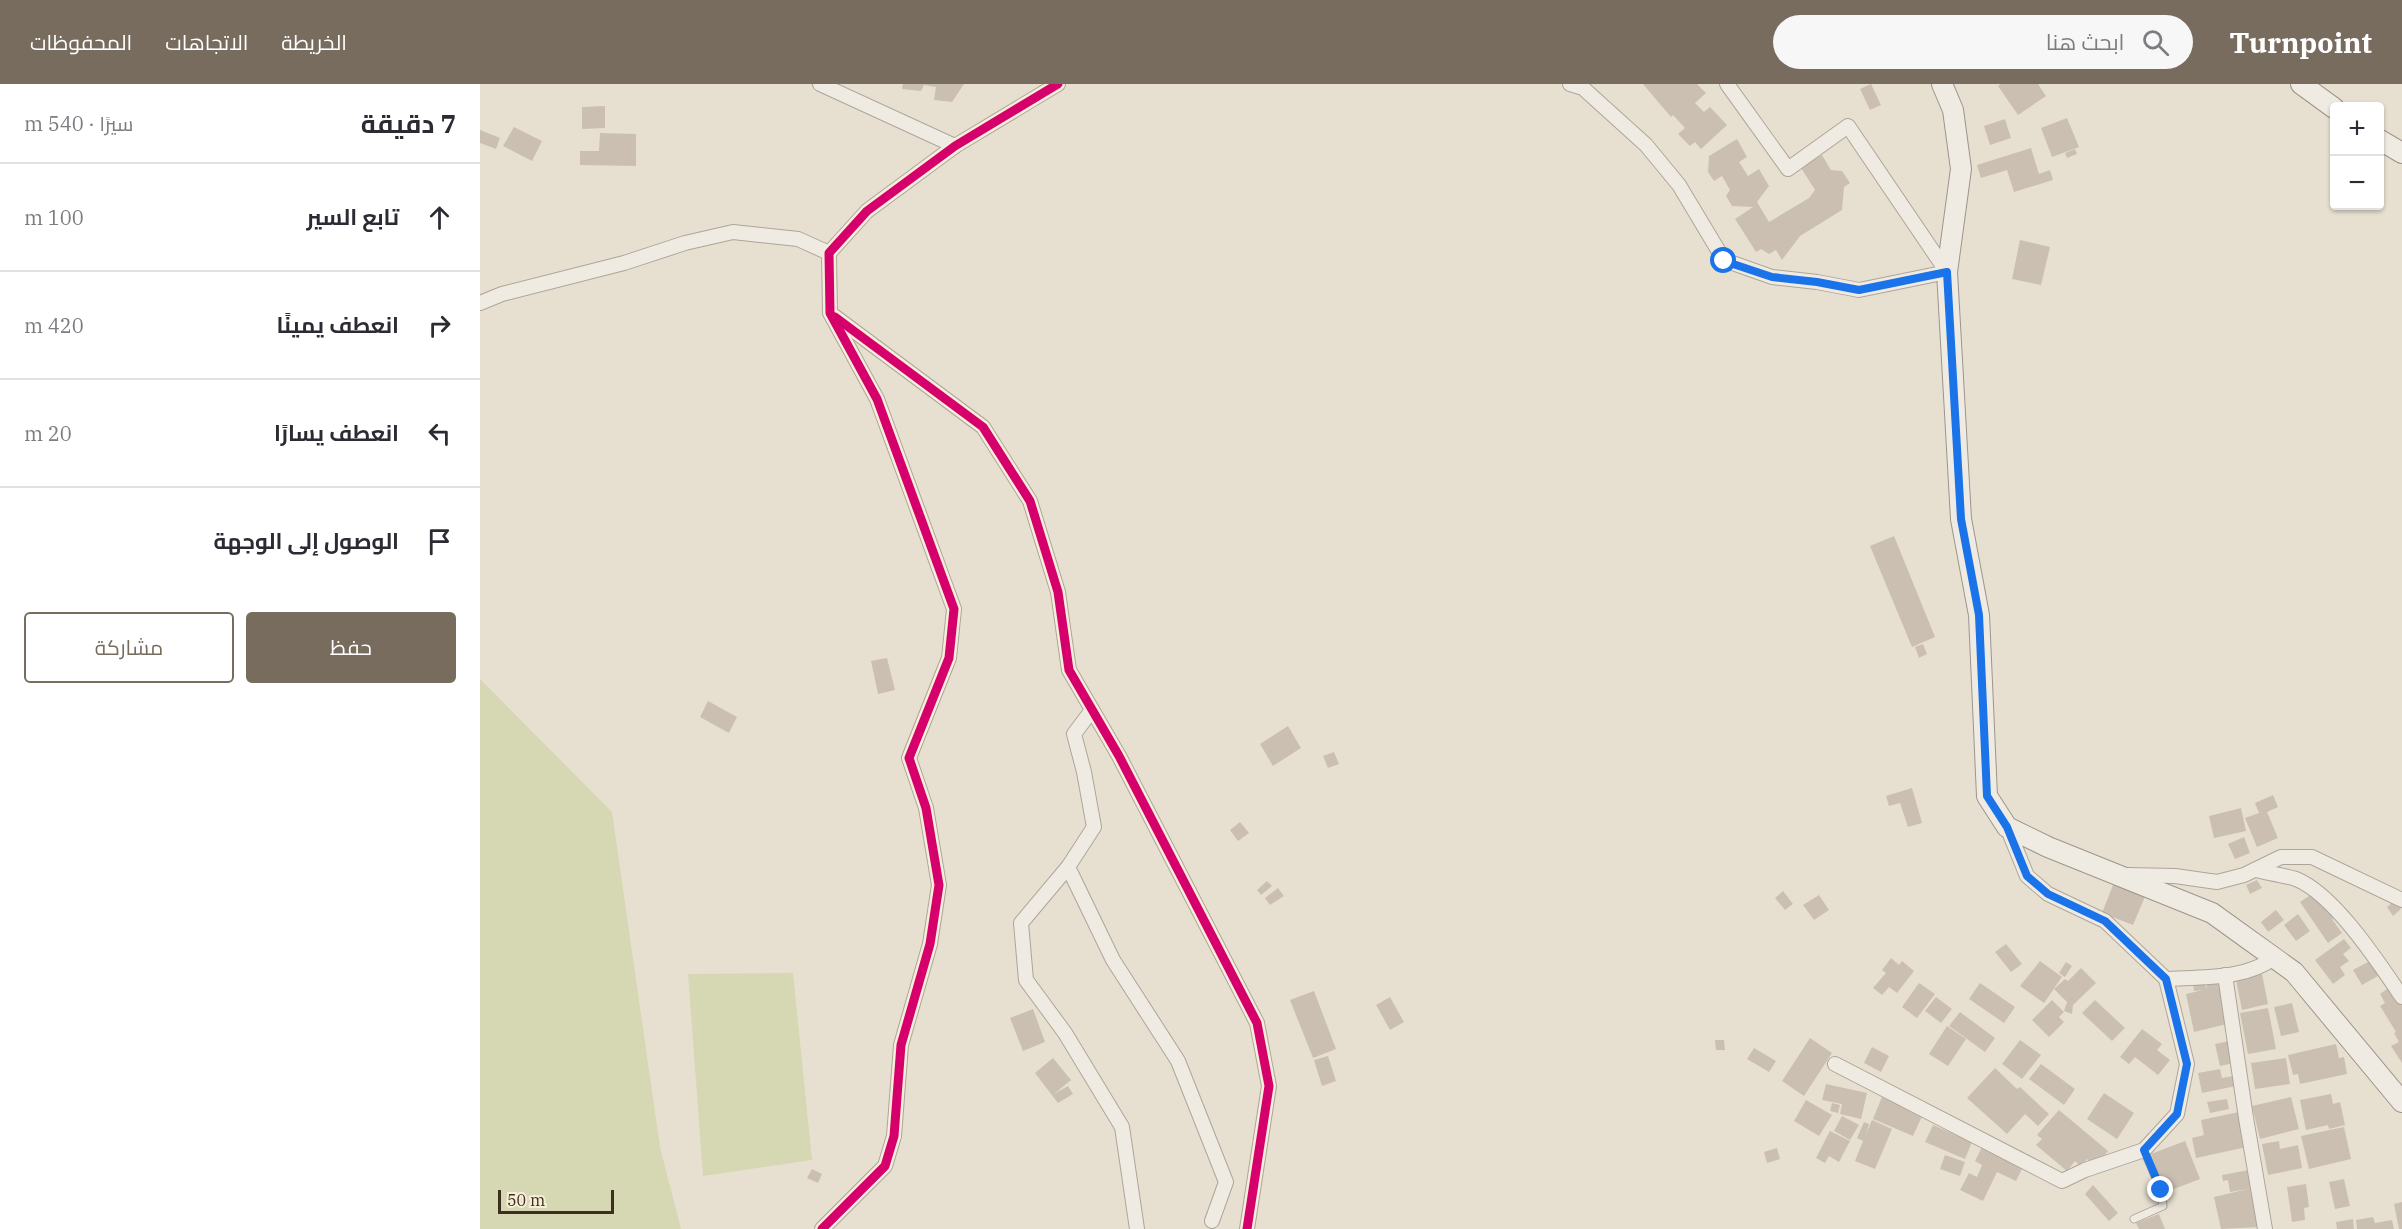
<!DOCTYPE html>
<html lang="ar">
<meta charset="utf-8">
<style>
:root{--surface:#fff;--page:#f7f7f7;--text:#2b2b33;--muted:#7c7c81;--line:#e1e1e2;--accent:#786c5e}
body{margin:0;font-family:"IBM Plex Serif",Cairo,serif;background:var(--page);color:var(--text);direction:rtl}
.controls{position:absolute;right:18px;top:18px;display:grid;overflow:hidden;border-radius:6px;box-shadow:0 2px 4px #0004}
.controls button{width:54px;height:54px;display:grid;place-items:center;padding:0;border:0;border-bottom:2px solid var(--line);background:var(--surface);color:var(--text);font:30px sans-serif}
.scale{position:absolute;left:18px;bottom:15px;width:116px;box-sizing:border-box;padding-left:6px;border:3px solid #3d2e20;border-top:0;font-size:16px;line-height:21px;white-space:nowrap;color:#3d2e20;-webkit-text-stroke:4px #f7eed8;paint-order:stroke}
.stop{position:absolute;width:18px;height:18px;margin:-14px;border:4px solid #1a73e8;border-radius:50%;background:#fff}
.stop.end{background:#1a73e8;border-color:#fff;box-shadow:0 2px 6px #0008}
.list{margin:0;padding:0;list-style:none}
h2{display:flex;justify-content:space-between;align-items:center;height:78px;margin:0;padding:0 24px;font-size:26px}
h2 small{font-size:20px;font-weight:400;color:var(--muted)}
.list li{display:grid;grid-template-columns:39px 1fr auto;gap:18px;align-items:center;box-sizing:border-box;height:108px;padding:0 24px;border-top:2px solid var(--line)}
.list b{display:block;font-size:22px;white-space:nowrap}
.list em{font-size:20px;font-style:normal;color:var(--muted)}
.actions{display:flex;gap:12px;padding:18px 24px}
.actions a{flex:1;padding:14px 0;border:2px solid var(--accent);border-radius:6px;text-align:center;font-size:21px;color:var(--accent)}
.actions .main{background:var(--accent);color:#fff}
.icon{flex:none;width:33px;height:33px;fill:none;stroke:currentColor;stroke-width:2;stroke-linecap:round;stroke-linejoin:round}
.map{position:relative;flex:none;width:1922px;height:1145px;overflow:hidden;direction:ltr}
header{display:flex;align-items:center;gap:36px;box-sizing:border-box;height:84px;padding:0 30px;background:var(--accent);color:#fff}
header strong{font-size:28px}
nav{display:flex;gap:33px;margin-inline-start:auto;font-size:21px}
.search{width:420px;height:54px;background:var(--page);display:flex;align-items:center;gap:15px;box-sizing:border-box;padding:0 21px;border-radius:33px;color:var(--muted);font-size:22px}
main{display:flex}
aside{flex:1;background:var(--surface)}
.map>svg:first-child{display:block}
.green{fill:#d6d7b3}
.building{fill:#cbbfb2}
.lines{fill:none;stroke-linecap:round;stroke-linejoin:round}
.lane-casing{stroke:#ada599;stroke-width:9}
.street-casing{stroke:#ada599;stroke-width:16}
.secondary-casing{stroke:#9c958a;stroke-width:22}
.lane{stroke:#efebe3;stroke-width:7}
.street{stroke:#efebe3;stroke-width:14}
.secondary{stroke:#efebe3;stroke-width:20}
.cycleway-casing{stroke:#f7eed8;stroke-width:13}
.cycleway{stroke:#d6006c;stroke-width:9}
.route{stroke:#1a73e8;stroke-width:8}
</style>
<header>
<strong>Turnpoint</strong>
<div class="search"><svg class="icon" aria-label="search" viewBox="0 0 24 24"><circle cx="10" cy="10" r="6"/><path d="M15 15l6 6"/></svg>ابحث هنا</div>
<nav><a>الخريطة</a><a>الاتجاهات</a><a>المحفوظات</a></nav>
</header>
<main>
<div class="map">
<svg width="1922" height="1145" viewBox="0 0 1922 1145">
<rect width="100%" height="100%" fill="#e7e0d1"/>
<g class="green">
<path d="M 0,595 L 132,728 L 180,1063 L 201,1145 L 0,1145 Z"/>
<path d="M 313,889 L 332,1076 L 223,1092 L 208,890 Z"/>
</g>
<g class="building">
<path d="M 423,0 L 484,0 L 472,18 L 454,16 L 456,3 L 444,1 L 441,7 L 422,5 Z"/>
<path d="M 1163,0 L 1217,0 L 1226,9 L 1215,19 L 1224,28 L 1230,23 L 1247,41 L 1221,65 L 1215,58 L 1210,62 L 1198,50 L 1205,44 L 1193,31 L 1191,33 Z"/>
<path d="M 1391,0 L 1401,21 L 1390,26 L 1380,5 Z"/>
<path d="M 1521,0 L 1558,0 L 1566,12 L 1538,31 L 1518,2 Z"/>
<path d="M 125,22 L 125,44 L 102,45 L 102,23 Z"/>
<path d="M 1587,34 L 1599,63 L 1572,73 L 1561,44 Z"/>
<path d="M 1525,35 L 1531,54 L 1510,61 L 1504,42 Z"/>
<path d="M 34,43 L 62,57 L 52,77 L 23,62 Z"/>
<path d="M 0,46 L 20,54 L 16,65 L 0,59 Z"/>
<path d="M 120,49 L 156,50 L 156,82 L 100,81 L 100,67 L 119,67 Z"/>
<path d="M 1257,55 L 1267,73 L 1259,78 L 1268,92 L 1279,85 L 1289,102 L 1277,118 L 1289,138 L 1329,114 L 1335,106 L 1321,84 L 1342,71 L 1351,86 L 1362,87 L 1370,99 L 1364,103 L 1362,126 L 1320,152 L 1302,176 L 1296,166 L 1289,170 L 1281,165 L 1276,168 L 1255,135 L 1273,123 L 1252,122 L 1246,112 L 1250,106 L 1242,92 L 1234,97 L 1228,88 L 1229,72 Z"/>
<path d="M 1551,64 L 1559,90 L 1570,86 L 1573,96 L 1534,108 L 1527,86 L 1501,94 L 1497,81 Z"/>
<path d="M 1595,65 L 1597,70 L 1587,74 L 1585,69 Z"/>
<path d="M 1540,156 L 1570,163 L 1561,201 L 1532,195 Z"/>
<path d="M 1414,452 L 1455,553 L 1432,563 L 1390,462 Z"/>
<path d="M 1443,560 L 1447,570 L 1439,574 L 1435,563 Z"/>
<path d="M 407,574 L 415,606 L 398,610 L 391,577 Z"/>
<path d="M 228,617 L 257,633 L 249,649 L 220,633 Z"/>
<path d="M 808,642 L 821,664 L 793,682 L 780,660 Z"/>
<path d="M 854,668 L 859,680 L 848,684 L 843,672 Z"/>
<path d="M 1432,704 L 1442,739 L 1428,743 L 1420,719 L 1409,722 L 1406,712 Z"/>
<path d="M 1793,711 L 1798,723 L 1787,728 L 1798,754 L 1777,763 L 1765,734 L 1779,729 L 1775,719 Z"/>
<path d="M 1761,724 L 1766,747 L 1734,754 L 1729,732 Z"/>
<path d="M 760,738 L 769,749 L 758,757 L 750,746 Z"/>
<path d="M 1764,753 L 1770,769 L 1755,775 L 1748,760 Z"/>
<path d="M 1635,796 L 1667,808 L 1653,841 L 1622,829 Z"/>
<path d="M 1777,796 L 1782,804 L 1770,810 L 1766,801 Z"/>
<path d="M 787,797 L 792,802 L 781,811 L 777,806 Z"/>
<path d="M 798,804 L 804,812 L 790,821 L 785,814 Z"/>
<path d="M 1838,806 L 1856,832 L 1852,835 L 1862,849 L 1848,859 L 1820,818 Z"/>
<path d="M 1303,807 L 1313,820 L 1305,826 L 1295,814 Z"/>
<path d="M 1339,811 L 1349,826 L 1334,836 L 1323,821 Z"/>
<path d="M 1915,816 L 1921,825 L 1913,832 L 1907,823 Z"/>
<path d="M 1796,826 L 1804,836 L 1788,848 L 1781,838 Z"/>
<path d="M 1818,830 L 1830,847 L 1816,857 L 1804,841 Z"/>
<path d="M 1864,855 L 1871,864 L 1863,870 L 1869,877 L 1860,883 L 1865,891 L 1853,900 L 1835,876 Z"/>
<path d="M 1526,860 L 1542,880 L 1531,888 L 1515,868 Z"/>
<path d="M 1411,874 L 1419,881 L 1422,877 L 1434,887 L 1417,909 L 1409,903 L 1402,911 L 1393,904 L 1406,889 L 1402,886 Z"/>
<path d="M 1560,877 L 1582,893 L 1564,919 L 1540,902 Z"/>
<path d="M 1890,877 L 1898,892 L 1882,901 L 1873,886 Z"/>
<path d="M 1586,878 L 1592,882 L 1585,893 L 1579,889 Z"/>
<path d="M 1601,884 L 1616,899 L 1593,921 L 1592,930 L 1584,927 L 1587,918 L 1574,905 L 1585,895 L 1588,897 Z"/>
<path d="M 1782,890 L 1788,920 L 1762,926 L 1756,896 Z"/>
<path d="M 1725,898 L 1726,905 L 1727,901 L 1738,898 L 1747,940 L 1714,948 L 1706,910 L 1723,906 L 1714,907 L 1713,900 Z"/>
<path d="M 1439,899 L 1455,910 L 1437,934 L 1422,923 Z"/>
<path d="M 1500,899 L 1535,923 L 1524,939 L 1489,915 Z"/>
<path d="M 1913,901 L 1922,916 L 1922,979 L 1911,962 L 1919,958 L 1914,949 L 1916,948 L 1900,922 L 1905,919 L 1900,910 Z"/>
<path d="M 834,907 L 856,965 L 833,974 L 810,916 Z"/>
<path d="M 910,913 L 924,938 L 910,946 L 896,921 Z"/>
<path d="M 1456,913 L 1472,925 L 1461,939 L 1445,927 Z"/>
<path d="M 1572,916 L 1584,928 L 1579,933 L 1584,938 L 1569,953 L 1552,936 Z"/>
<path d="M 1615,916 L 1645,944 L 1632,957 L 1602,929 Z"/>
<path d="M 1812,919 L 1819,948 L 1801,952 L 1794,923 Z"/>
<path d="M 1788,924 L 1796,965 L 1768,970 L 1760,929 Z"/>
<path d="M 553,925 L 565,958 L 543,967 L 530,934 Z"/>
<path d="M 1480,928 L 1515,954 L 1505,968 L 1469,942 Z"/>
<path d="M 1467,942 L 1486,955 L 1468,982 L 1449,970 Z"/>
<path d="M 1662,945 L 1682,960 L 1677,966 L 1690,976 L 1678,991 L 1655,973 L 1649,980 L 1640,973 Z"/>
<path d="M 1330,954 L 1352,969 L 1324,1012 L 1302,997 Z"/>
<path d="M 1235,956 L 1244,956 L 1245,966 L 1236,966 Z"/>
<path d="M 1540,956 L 1561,971 L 1542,995 L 1522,980 Z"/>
<path d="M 1749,957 L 1754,979 L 1740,982 L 1735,960 Z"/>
<path d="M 1856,960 L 1859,974 L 1864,973 L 1867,990 L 1820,1000 L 1818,990 L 1813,991 L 1808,971 Z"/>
<path d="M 1392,963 L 1409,972 L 1401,988 L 1384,979 Z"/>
<path d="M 1274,964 L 1296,977 L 1289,988 L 1267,975 Z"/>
<path d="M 848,972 L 856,997 L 842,1002 L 834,976 Z"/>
<path d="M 573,974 L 591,996 L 574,1010 L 588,1002 L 593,1010 L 578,1019 L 555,989 Z"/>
<path d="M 1806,974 L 1810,1000 L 1775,1005 L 1771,979 Z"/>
<path d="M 1561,980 L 1595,1005 L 1584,1021 L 1549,995 Z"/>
<path d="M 1515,984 L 1537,1005 L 1540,1003 L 1569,1030 L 1558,1042 L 1545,1030 L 1527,1050 L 1487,1014 Z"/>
<path d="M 1740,985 L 1742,994 L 1753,992 L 1756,1002 L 1722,1009 L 1718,989 Z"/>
<path d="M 1346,1000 L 1387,1009 L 1381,1035 L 1360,1030 L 1362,1020 L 1342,1016 Z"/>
<path d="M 1624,1009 L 1654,1029 L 1637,1055 L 1607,1035 Z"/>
<path d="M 1851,1010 L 1853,1020 L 1860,1018 L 1865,1041 L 1849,1045 L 1848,1041 L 1826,1046 L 1820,1016 Z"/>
<path d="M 1402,1013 L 1443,1030 L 1433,1052 L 1393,1035 Z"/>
<path d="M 1811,1013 L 1819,1045 L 1780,1055 L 1772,1022 Z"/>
<path d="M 1747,1015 L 1749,1025 L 1730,1029 L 1727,1018 Z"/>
<path d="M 1326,1016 L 1352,1031 L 1339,1052 L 1314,1037 Z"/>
<path d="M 1352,1019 L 1360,1021 L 1358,1029 L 1350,1027 Z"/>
<path d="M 1579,1026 L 1628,1067 L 1615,1082 L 1607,1075 L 1601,1082 L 1595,1077 L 1587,1087 L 1556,1061 L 1562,1055 L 1557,1051 Z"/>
<path d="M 1759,1028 L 1767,1063 L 1716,1074 L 1712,1054 L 1724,1051 L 1721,1036 Z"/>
<path d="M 1362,1032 L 1379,1041 L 1370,1056 L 1354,1047 Z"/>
<path d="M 1392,1036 L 1412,1045 L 1395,1085 L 1375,1077 L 1383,1057 L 1377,1054 L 1384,1038 L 1389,1040 L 1386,1050 Z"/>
<path d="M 1453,1041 L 1492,1058 L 1485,1075 L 1445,1058 Z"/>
<path d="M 1864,1043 L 1871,1075 L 1829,1085 L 1821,1052 Z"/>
<path d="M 1350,1047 L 1370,1057 L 1359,1078 L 1349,1072 L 1345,1079 L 1336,1074 Z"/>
<path d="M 1705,1057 L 1720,1095 L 1686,1108 L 1671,1070 Z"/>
<path d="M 1799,1057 L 1800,1065 L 1818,1061 L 1822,1084 L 1788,1091 L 1782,1060 Z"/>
<path d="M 1503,1061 L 1544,1081 L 1536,1097 L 1517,1088 L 1503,1117 L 1480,1106 L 1489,1089 L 1497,1093 L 1502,1081 L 1495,1077 Z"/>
<path d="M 1297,1064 L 1300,1075 L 1287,1079 L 1284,1068 Z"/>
<path d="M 1465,1071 L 1485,1078 L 1480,1092 L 1460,1085 Z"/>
<path d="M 332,1085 L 342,1090 L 338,1099 L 327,1094 Z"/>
<path d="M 1769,1086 L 1773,1103 L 1770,1104 L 1780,1143 L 1741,1145 L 1734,1113 L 1768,1105 L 1750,1108 L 1748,1096 L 1743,1097 L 1742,1091 Z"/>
<path d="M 1864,1095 L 1870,1122 L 1855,1125 L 1849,1098 Z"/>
<path d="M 1826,1100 L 1829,1123 L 1824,1124 L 1825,1136 L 1812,1138 L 1807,1103 Z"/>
<path d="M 1613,1101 L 1638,1129 L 1629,1137 L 1605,1110 Z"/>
<path d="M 1922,1118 L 1922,1145 L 1919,1145 L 1914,1120 Z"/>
<path d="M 1679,1130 L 1685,1145 L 1659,1145 L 1656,1139 Z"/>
<path d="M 1893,1133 L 1895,1139 L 1912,1136 L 1914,1145 L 1877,1145 L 1876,1136 Z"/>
<path d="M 1873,1135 L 1874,1145 L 1857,1145 L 1856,1138 Z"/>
</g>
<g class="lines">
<defs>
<path id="lane" d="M 1654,1135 L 1683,1122 L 1681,1106 L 1664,1066"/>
<g id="street">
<path d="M 340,0 L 475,62"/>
<path d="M 1090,0 L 1103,4 L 1166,61 L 1199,101 L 1244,176 L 1292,193 L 1337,198 L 1379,206 L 1467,188 L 1368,42 L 1308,85 L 1247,0"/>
<path d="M 0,219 L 22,210 L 144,179 L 205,159 L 253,148 L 318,155 L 349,169"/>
<path d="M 354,232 L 503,343 L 550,417 L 578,508 L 589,586 L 639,672 L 777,939 L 789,1002 L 767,1145"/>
<path d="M 612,626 L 594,650 L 604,688 L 614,743 L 588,783 L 541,839 L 546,896 L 585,949 L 642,1043 L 657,1145"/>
<path d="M 588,783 L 633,876 L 698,977 L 746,1098 L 732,1137"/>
<path d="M 1775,786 C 1788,789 1803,791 1816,795 C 1854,810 1899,879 1922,913"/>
<path d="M 1648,791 L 1695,792 L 1737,798 L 1764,791 L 1801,773 L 1832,773 L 1922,816"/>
<path d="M 1745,891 L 1766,1034 L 1785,1145"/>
<path d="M 1686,895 C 1721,893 1766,896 1795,873"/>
<path d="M 1355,980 L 1582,1097 L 1605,1086 L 1664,1066 L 1697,1030 L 1707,980 L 1686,895 L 1625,837 L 1568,810 L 1547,792 L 1527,743"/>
<path d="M 342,1145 L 405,1082 L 414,1052 L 421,961 L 450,860 L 459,801 L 446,724 L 429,674 L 469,574 L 474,525 L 397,315 L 350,229 L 349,169 L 387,127 L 475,62 L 578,0"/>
</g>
<g id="secondary">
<path d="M 1462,0 L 1473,26 L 1481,85 L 1467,188 L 1481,435 L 1499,531 L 1507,712 L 1527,743 L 1568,763 L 1732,829 L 1814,888 L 1922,1018"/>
<path d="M 1821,0 L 1854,24"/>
<path d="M 1900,56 L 1922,69"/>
</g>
</defs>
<use href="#lane" class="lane-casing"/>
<use href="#street" class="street-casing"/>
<use href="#secondary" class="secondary-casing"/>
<use href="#lane" class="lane"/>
<use href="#street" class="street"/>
<use href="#secondary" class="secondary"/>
<defs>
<g id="cycleway">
<path d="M 355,233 L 503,343 L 550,417 L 578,508 L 589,586 L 639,672 L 777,939 L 789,1002 L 767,1145"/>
<path d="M 342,1145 L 405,1082 L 414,1052 L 421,961 L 450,860 L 459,801 L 446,724 L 429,674 L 469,574 L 474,525 L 397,315 L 350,229 L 349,169 L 387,127 L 475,62 L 578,0"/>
</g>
</defs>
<use href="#cycleway" class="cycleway-casing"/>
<use href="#cycleway" class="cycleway"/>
</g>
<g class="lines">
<path class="route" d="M 1244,177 L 1292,193 L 1337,198 L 1379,206 L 1467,188 L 1481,435 L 1499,531 L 1507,712 L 1527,743 L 1547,792 L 1568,810 L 1625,837 L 1686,895 L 1707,980 L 1697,1030 L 1664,1066 L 1681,1106"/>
</g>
</svg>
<div class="controls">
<button>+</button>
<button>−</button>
</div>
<div class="scale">50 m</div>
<div class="stop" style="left:1244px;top:177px"></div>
<div class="stop end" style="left:1681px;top:1106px"></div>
</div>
<aside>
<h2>7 دقيقة<small>سيرًا · 540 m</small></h2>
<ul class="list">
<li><svg class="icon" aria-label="ahead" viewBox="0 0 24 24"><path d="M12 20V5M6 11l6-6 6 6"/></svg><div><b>تابع السير</b></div><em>100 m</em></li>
<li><svg class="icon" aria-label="right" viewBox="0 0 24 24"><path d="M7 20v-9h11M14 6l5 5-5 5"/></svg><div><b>انعطف يمينًا</b></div><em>420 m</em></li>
<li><svg class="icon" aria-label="left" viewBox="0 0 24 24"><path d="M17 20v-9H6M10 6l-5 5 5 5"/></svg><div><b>انعطف يسارًا</b></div><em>20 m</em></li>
<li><svg class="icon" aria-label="arrive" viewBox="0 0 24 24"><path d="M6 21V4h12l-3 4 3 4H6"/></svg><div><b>الوصول إلى الوجهة</b></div></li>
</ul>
<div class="actions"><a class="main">حفظ</a><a>مشاركة</a></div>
</aside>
</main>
